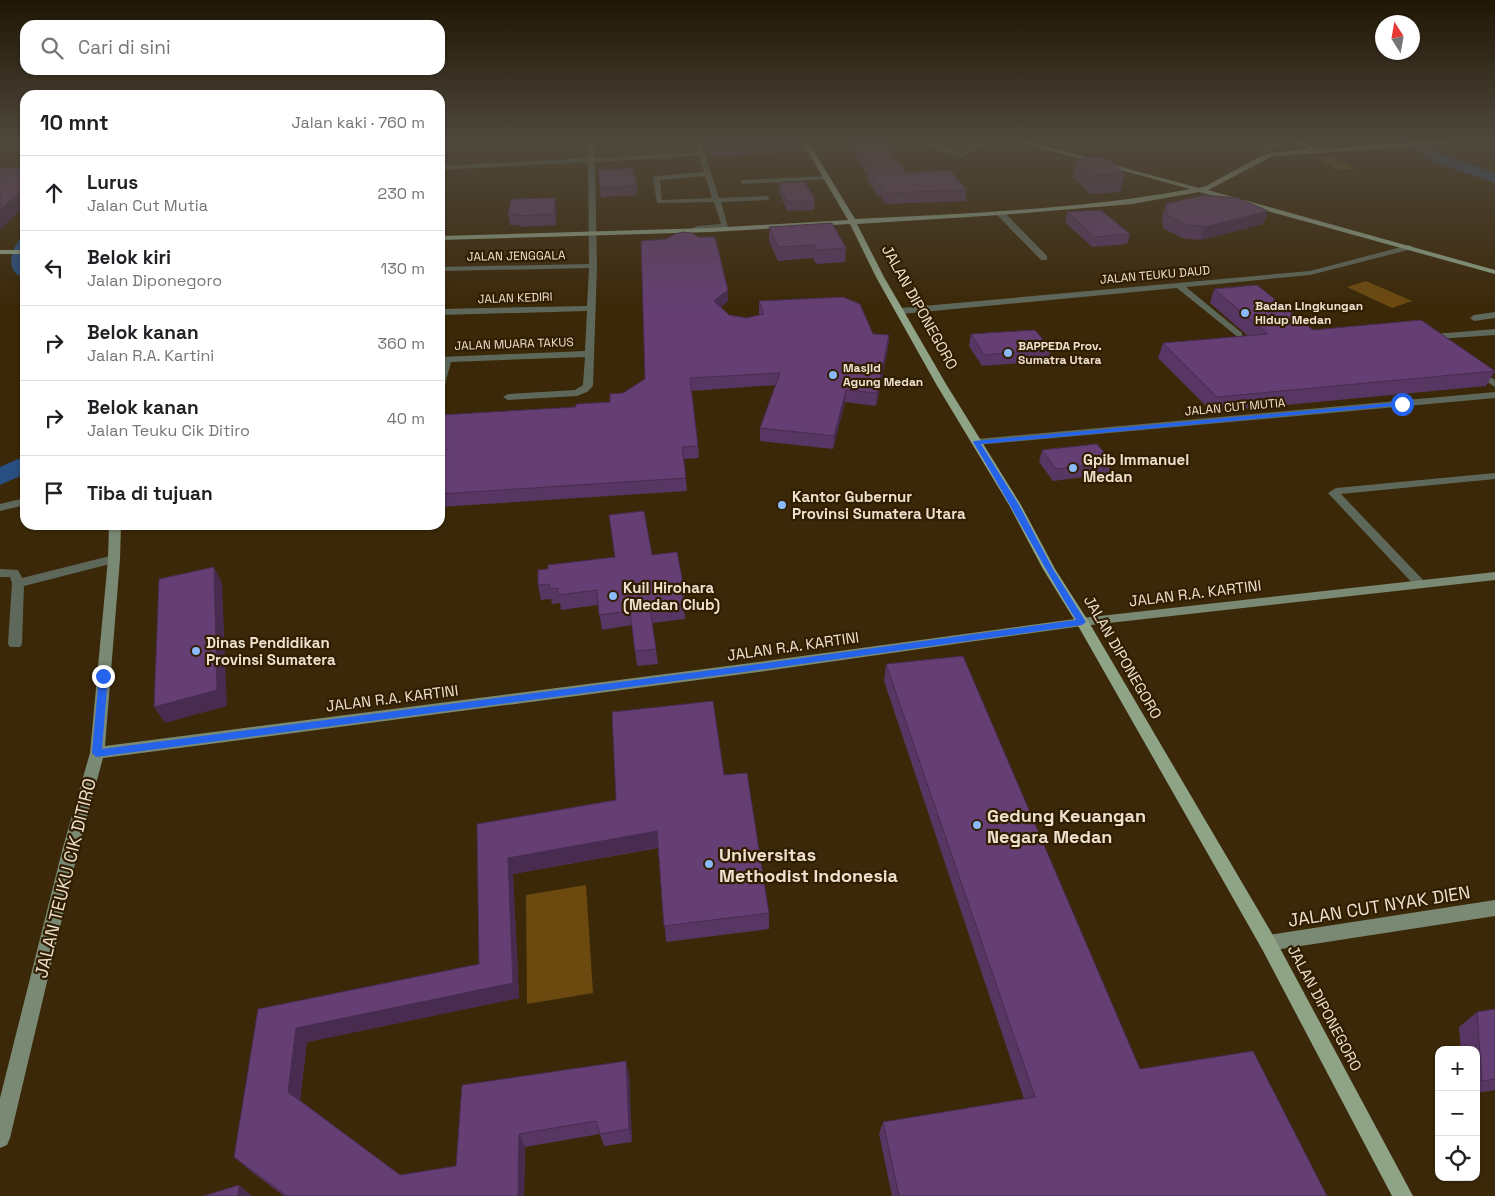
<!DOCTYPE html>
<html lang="id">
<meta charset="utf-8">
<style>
:root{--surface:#fff;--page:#f2f2f2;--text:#202124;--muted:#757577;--line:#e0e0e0}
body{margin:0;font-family:"Space Grotesk",sans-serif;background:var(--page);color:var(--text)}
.controls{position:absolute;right:15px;bottom:15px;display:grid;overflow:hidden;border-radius:10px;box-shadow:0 1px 4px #0004}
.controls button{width:45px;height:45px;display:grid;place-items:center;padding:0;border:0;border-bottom:1px solid var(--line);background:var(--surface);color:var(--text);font:25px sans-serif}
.compass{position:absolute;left:1375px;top:15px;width:45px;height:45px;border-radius:50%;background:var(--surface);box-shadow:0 1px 4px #0004;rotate:349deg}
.stop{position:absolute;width:15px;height:15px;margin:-11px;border:4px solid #2563eb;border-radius:50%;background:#fff}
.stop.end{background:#2563eb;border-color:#fff;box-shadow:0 1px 5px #0008}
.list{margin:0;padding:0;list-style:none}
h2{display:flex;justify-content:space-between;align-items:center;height:65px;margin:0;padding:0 20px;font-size:21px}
h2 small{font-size:16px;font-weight:400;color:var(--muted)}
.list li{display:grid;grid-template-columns:32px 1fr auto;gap:15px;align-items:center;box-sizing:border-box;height:75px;padding:0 20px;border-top:1px solid var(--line)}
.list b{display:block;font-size:19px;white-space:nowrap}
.list p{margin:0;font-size:16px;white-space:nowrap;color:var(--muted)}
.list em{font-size:16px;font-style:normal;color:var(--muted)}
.icon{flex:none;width:28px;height:28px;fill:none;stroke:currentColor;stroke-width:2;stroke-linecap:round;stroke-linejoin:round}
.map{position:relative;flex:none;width:1495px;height:1196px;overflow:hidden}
.search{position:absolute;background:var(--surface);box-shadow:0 1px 4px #0004;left:20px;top:20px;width:425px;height:55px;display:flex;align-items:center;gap:12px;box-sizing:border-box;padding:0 18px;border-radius:15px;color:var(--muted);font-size:19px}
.panel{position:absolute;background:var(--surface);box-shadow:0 1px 4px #0004;left:20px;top:90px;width:425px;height:440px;border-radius:15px}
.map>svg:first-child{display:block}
.green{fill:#6c4a0f}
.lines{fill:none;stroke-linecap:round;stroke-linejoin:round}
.river{fill:#294e80;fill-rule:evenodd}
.street{fill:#5e685a;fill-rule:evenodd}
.secondary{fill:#7a8973;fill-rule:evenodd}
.primary{fill:#8fa387;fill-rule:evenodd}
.wall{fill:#573663}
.shaded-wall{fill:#472c50}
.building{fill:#653f73;stroke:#472c50}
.route{fill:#2563eb}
.poi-dot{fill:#8abafc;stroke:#311e00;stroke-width:2}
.labels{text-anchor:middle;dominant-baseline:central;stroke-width:4.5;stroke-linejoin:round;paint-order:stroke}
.far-street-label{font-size:12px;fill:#eee1d0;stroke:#311e00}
.far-poi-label{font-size:12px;font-weight:bold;fill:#eee1d0;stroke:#311e00;text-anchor:start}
.street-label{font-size:15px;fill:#eee1d0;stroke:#311e00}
.poi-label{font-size:15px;font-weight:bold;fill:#eee1d0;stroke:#311e00;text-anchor:start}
.near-poi-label{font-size:18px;font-weight:bold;fill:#eee1d0;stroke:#311e00;text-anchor:start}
.near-street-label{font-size:18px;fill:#eee1d0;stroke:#311e00}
</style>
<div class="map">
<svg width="1495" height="1196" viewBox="0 0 1495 1196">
<rect width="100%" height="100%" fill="#3b2808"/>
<g class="green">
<path d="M 1331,156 L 1354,169 L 1338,170 L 1315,157 Z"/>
<path d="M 1366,281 L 1412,301 L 1392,308 L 1347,287 Z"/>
<path d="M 586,885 L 593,993 L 527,1004 L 526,895 Z"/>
</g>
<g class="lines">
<g class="river">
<path d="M 1401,140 L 1418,140 L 1443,155 L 1495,173 L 1495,183 L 1433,161 Z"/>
<path d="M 25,239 L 25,278 C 5,273 10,253 19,240 Z"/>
<path d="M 25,456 L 25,474 L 0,485 L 0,467 Z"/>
</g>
<g class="street">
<path d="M 588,140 L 594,140 L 594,158 L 698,152 L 694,140 L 700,140 L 719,198 L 767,196 L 770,198 L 767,200 L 721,202 L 729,231 L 723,231 L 722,228 L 698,230 L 690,233 L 686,231 L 697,226 L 721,224 L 714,202 L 657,203 L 653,178 L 656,176 L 704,172 L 699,156 L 595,162 L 597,266 L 593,386 L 587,392 L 577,396 L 508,400 L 503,397 L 508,394 L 575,390 L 583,385 L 585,357 L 451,362 L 445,384 L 440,387 L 442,363 L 440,363 L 440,357 L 585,351 L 587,311 L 440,315 L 440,309 L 587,306 L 589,268 L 440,271 L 440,267 L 589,264 L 588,162 L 440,170 L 440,166 L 588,158 ZM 705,176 L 712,198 L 662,200 L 660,180 Z"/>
<path d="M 992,140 L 1000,140 L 960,157 L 927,146 L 930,144 L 960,153 Z"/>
<path d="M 1283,140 L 1291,140 L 1264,154 L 1259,153 Z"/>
<path d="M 827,176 L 829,177 L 829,179 L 743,184 L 740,182 L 743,180 Z"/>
<path d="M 997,211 L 1003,211 L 1047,256 L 1047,260 L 1041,260 L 997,215 Z"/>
<path d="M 1409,245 L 1413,247 L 1412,249 L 1310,275 L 1186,287 L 1242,333 L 1242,337 L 1239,338 L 1177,288 L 901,314 L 897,311 L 901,308 L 1310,271 Z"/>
<path d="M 1495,312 L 1495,318 L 1474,321 L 1470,318 L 1474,315 Z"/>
<path d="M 1495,329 L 1495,335 L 1437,339 L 1437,343 L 1434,344 L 1428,339 L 1435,334 Z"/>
<path d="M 1477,368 L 1495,380 L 1495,387 L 1474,373 L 1472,371 Z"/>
<path d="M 1495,392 L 1495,398 L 976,445 L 971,442 L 976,439 Z"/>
<path d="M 1495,473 L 1495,479 L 1341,494 L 1424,581 L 1426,584 L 1424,587 L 1416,587 L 1328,493 L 1336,488 Z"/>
<path d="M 25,498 L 25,505 L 0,511 L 0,504 Z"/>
<path d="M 114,555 L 120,559 L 118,562 L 24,586 L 22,644 L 20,647 L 10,647 L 8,644 L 12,583 L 10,577 L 0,577 L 0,569 L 18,570 L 22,578 Z"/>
</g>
<g class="secondary">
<path d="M 109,525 L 121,525 L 120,559 L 105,746 L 751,663 L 1082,618 L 1495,572 L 1495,580 L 1082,626 L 751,673 L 103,758 L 79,847 L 10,1138 L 7,1145 L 0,1148 L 0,1098 L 63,847 L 90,753 L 108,559 Z"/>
<path d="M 1495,900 L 1495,916 L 1268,951 L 1262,949 L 1259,943 L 1262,937 L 1268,935 Z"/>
</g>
<g class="primary">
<path d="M 2,140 L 9,140 L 0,146 Z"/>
<path d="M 801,140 L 807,140 L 855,219 C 967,213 1079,210 1190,189 L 1011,140 L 1021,140 L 1199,188 L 1206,186 L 1259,157 L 1270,153 L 1311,149 L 1286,140 L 1295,140 L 1315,147 L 1315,149 L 1451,140 L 1480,140 L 1477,142 L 1273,156 L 1208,190 L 1495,270 L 1495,274 L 1199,192 L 1132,204 L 1000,215 L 857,224 L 884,277 L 946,384 L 1021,505 L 1055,569 L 1087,619 L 1274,937 L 1413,1196 L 1392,1196 L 1262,949 L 1077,624 L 1043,569 L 1009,505 L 936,384 L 876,277 L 850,224 L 710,232 L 440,240 L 440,236 L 710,228 L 848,220 Z"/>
<rect x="0" y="250" width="25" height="4"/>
</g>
</g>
<g class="wall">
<path d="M 704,140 L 797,140 L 797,152 L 710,156 Z"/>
<path d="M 848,140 L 852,140 L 907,173 L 967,190 L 965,201 L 886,204 L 881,197 L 878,197 L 867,180 L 867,174 L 848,145 Z"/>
<path d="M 1076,159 L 1125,174 L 1120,192 L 1091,194 L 1072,177 Z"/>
<path d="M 598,170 L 637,186 L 637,195 L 601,197 Z"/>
<path d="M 779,183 L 815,200 L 814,210 L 787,211 L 779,192 Z"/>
<path d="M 1166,204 L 1268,211 L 1263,224 L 1200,240 L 1182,238 L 1163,228 L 1162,217 Z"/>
<path d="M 557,209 L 556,225 L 519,227 L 519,225 L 510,225 L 508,214 Z"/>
<path d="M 1067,212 L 1130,234 L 1127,244 L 1092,247 L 1065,222 Z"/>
<path d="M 769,227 L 846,248 L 845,262 L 816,264 L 813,258 L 778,261 L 769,241 Z"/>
<path d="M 1214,289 L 1313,330 L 1495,371 L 1486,386 L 1212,412 L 1158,358 L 1163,343 L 1248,336 L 1210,303 Z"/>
<path d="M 728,290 L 728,301 L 721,307 L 729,315 L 746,318 L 760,315 L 759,313 L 759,301 L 873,334 L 889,335 L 888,347 L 876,406 L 845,402 L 833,449 L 760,441 L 760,428 L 776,385 L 691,391 L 698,446 L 699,458 L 684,459 L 687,491 L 440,507 L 440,415 L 576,407 L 610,402 L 645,379 Z"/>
<path d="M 971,334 L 1051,349 L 1048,361 L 982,366 L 969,346 Z"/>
<path d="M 1042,450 L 1112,462 L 1108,474 L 1053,481 L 1039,462 Z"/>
<path d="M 652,555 L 683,583 L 684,598 L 683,598 L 685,619 L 652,623 L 656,649 L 658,664 L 637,666 L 632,625 L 602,630 L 598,605 L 561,610 L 560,603 L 552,604 L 551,599 L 541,600 L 538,585 L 548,569 Z"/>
<path d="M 886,664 L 1140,1069 L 1327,1196 L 892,1196 L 879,1134 L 883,1122 L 1024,1099 L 884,681 Z"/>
<path d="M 724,775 L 769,913 L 769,929 L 666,942 L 658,848 L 513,874 L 519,998 L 307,1042 L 300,1100 L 400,1175 L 456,1166 L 629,1074 L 632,1142 L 604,1146 L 600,1134 L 525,1147 L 524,1196 L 284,1196 L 248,1169 L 234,1157 L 258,1009 L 479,964 L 477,824 L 616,800 Z"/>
<path d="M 1495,1009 L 1495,1090 L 1476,1093 L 1476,1050 L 1461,1050 L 1459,1027 L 1477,1012 Z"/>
</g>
<g class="shaded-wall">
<path d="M 25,187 L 25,205 L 0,230 L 0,210 Z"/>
<path d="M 555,198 L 557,209 L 556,225 L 554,214 Z"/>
<path d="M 1268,211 L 1263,224 L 1200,240 L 1204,227 Z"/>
<path d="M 728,290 L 728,301 L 714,312 L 714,301 Z"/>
<path d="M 889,335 L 888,347 L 876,406 L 877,393 Z"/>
<path d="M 846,390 L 845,402 L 833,449 L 834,436 Z"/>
<path d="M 214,567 L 222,583 L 227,706 L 165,723 L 154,707 Z"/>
<path d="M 657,831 L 659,847 L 513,874 L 519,998 L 307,1042 L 299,1105 L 288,1092 L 296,1028 L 513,983 L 508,858 Z"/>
<path d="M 626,1061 L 629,1074 L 632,1142 L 629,1129 Z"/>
<path d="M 519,1134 L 525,1147 L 524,1196 L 518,1196 Z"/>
<path d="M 239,1185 L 252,1196 L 238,1196 Z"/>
</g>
<g class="building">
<path d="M 708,140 L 797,140 L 709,145 Z"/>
<path d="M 852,140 L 882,140 L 907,173 L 950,170 L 967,190 L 887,193 L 882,186 L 879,186 L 868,169 L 872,169 Z"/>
<path d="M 1105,157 L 1125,174 L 1095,175 L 1076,159 Z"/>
<path d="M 25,167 L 25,187 L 0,210 L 0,168 Z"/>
<path d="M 633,168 L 637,186 L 600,188 L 598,170 Z"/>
<path d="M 805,182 L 815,200 L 787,202 L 779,183 Z"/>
<path d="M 1204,195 L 1238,198 L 1268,211 L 1204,227 L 1186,224 L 1167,215 L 1166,204 Z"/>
<path d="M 555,198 L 554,214 L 517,216 L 517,214 L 508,214 L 511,199 Z"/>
<path d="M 1101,210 L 1130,234 L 1095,237 L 1067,212 Z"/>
<path d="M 832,223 L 846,248 L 817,250 L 814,245 L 778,247 L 769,227 Z"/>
<path d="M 683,232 L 691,233 L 699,237 L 715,237 L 728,290 L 714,301 L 729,315 L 746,318 L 764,314 L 759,301 L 843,297 L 860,304 L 873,334 L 889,335 L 877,393 L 846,390 L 834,436 L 760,428 L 780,373 L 690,378 L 698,446 L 682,447 L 686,478 L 440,494 L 440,415 L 576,407 L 576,404 L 610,402 L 610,394 L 623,393 L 645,379 L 641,241 L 666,239 L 675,234 Z"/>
<path d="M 1257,285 L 1313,330 L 1421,320 L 1495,371 L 1217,397 L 1163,343 L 1268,334 L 1214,289 Z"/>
<path d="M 1035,330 L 1051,349 L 984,355 L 971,334 Z"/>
<path d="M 1097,444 L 1112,462 L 1056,469 L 1042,450 Z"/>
<path d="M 644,511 L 652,555 L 677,552 L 683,583 L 680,583 L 684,604 L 650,609 L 656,649 L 635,651 L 630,611 L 599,615 L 597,590 L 558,595 L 558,588 L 550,589 L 549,584 L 538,585 L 538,570 L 548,569 L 548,565 L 615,557 L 609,515 Z"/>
<path d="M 214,567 L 217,690 L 154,707 L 159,579 Z"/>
<path d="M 963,656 L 1140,1069 L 1253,1051 L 1327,1196 L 899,1196 L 883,1122 L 1035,1097 L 886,664 Z"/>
<path d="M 713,701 L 724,775 L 747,773 L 769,913 L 664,926 L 657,831 L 508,858 L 513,983 L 296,1028 L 288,1092 L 400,1175 L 456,1166 L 462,1085 L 626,1061 L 629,1129 L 600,1134 L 596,1121 L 519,1134 L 518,1196 L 287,1196 L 234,1157 L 258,1009 L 479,964 L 477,824 L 616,800 L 612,712 Z"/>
<path d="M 1495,1009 L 1495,1079 L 1482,1081 L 1477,1012 Z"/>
<path d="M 239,1185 L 238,1196 L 203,1196 Z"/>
</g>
<linearGradient id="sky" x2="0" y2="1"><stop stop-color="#201604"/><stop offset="0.46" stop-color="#4f483d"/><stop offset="1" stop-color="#4f483d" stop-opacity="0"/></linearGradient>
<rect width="1495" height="307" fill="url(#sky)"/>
<path class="route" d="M 1402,402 L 1405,404 L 1404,405 L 981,444 L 1019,505 L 1053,569 L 1086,622 L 1082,625 L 751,671 L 96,757 L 92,753 L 99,676 L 103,673 L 108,676 L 102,749 L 751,665 L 1076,620 C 1040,561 1009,501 973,442 L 974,441 Z"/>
<g class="poi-dot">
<circle cx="1245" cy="313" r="5"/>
<circle cx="1008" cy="353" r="5"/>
<circle cx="833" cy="375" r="5"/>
<circle cx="1073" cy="468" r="5"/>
<circle cx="782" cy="505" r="5"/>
<circle cx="613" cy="596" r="5"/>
<circle cx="196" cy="651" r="5"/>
<circle cx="977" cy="825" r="5"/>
<circle cx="709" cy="864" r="5"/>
</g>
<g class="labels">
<g class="far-street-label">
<text transform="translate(516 256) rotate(-1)">JALAN JENGGALA</text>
<text transform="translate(1155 275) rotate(-5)">JALAN TEUKU DAUD</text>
<text transform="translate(515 298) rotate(-2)">JALAN KEDIRI</text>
<text transform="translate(514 344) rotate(-2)">JALAN MUARA TAKUS</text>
<text transform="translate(1235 407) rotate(-5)">JALAN CUT MUTIA</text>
</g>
<g class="far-poi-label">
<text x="1255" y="306">Badan Lingkungan<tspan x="1255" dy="14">Hidup Medan</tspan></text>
<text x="1018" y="346">BAPPEDA Prov.<tspan x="1018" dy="14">Sumatra Utara</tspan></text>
<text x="843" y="368">Masjid<tspan x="843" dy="14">Agung Medan</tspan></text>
</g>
<g class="street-label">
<text transform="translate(920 307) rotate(61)">JALAN DIPONEGORO</text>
<text transform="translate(1195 593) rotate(-7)">JALAN R.A. KARTINI</text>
<text transform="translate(793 646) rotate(-8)">JALAN R.A. KARTINI</text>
<text transform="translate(1123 657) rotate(60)">JALAN DIPONEGORO</text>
<text transform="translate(392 698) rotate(-7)">JALAN R.A. KARTINI</text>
<text transform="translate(1325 1008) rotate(62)">JALAN DIPONEGORO</text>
</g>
<g class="poi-label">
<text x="1083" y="459">Gpib Immanuel<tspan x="1083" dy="17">Medan</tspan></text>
<text x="792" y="496">Kantor Gubernur<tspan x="792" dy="17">Provinsi Sumatera Utara</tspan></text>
<text x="623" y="587">Kuil Hirohara<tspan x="623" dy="17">(Medan Club)</tspan></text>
<text x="206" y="642">Dinas Pendidikan<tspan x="206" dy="17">Provinsi Sumatera</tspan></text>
</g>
<g class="near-poi-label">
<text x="987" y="815">Gedung Keuangan<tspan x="987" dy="21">Negara Medan</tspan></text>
<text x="719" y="854">Universitas<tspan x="719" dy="21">Methodist Indonesia</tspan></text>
</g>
<g class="near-street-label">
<text transform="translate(65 878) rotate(-76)">JALAN TEUKU CIK DITIRO</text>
<text transform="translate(1379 906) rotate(-9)">JALAN CUT NYAK DIEN</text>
</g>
</g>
</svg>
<div class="controls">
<button>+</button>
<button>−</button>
<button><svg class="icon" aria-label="locate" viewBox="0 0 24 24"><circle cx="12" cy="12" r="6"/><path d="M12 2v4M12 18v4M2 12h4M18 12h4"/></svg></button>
</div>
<svg class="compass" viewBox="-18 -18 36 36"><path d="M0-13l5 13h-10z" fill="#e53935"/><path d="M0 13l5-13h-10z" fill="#757577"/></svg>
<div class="stop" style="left:1402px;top:404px"></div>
<div class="stop end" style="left:103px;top:676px"></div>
<div class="search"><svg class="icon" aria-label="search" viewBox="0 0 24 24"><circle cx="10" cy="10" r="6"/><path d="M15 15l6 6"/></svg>Cari di sini</div>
<section class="panel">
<h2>10 mnt<small>Jalan kaki · 760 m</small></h2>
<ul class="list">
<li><svg class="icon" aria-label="ahead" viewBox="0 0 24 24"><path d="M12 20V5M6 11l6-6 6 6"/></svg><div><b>Lurus</b><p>Jalan Cut Mutia</p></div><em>230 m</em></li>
<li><svg class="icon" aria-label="left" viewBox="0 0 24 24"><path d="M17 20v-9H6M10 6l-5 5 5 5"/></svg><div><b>Belok kiri</b><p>Jalan Diponegoro</p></div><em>130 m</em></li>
<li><svg class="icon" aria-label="right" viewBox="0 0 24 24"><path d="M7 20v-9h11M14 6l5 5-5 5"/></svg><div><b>Belok kanan</b><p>Jalan R.A. Kartini</p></div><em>360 m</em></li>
<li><svg class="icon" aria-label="right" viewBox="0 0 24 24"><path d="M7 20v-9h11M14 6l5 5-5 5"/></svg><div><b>Belok kanan</b><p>Jalan Teuku Cik Ditiro</p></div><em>40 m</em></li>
<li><svg class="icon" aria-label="arrive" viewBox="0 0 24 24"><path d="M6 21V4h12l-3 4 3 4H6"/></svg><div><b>Tiba di tujuan</b></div></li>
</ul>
</section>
</div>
